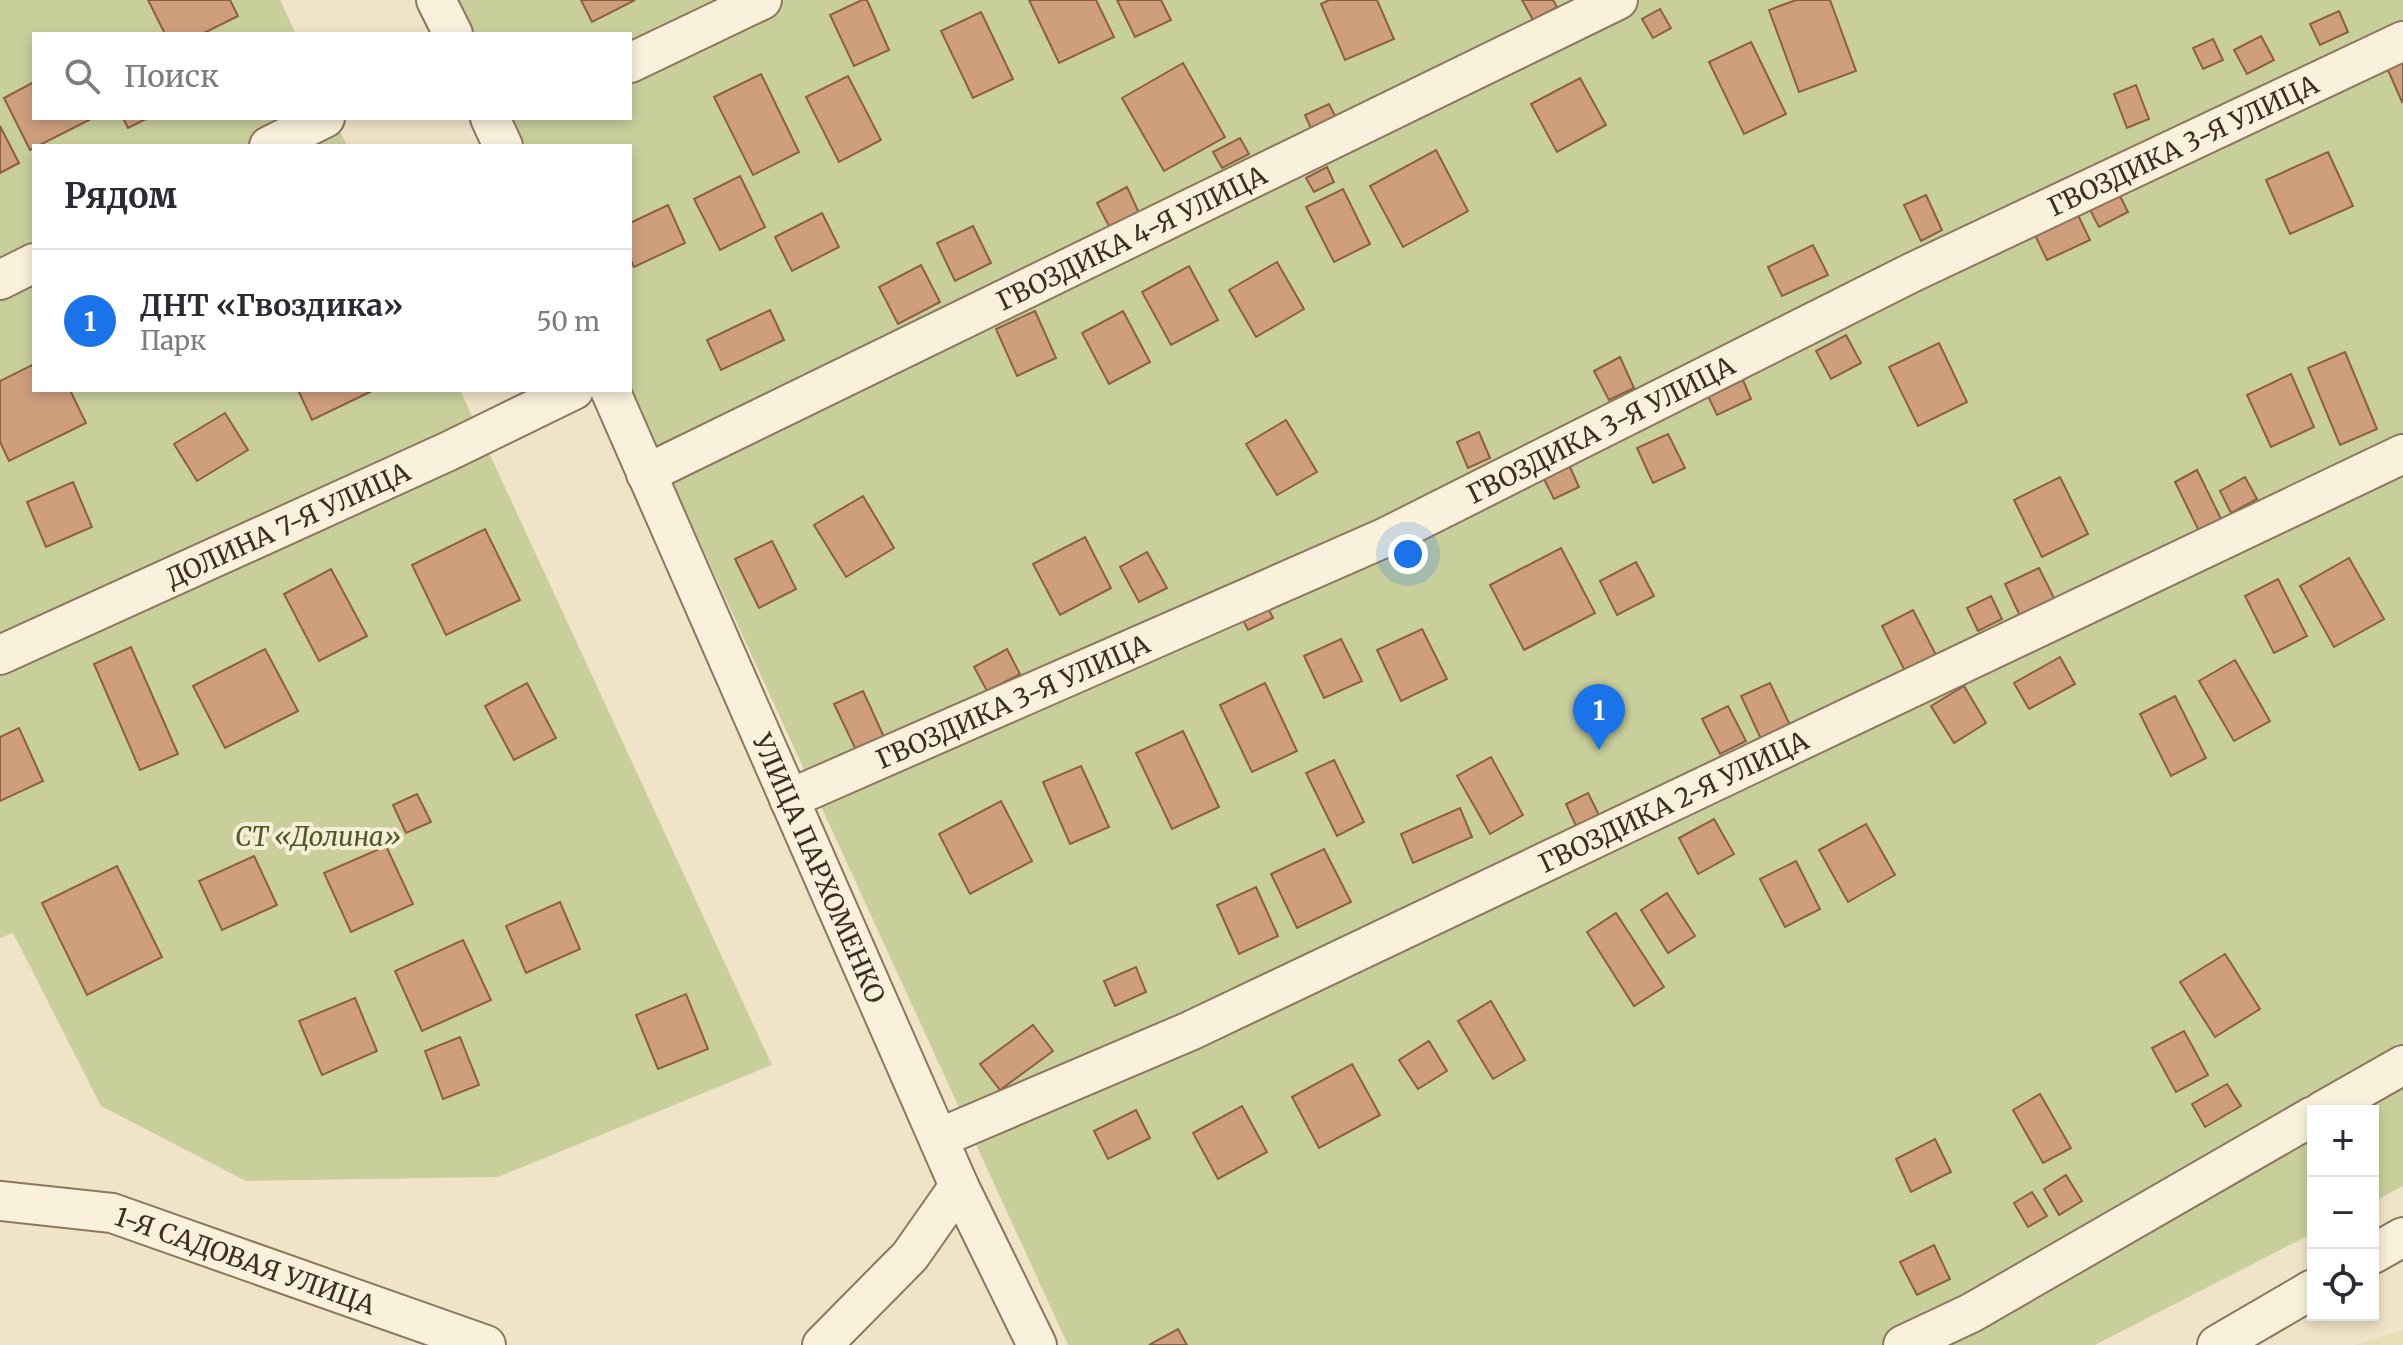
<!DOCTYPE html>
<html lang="ru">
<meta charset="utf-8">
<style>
:root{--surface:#fff;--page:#f2f2f3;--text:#2b2b33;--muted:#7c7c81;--line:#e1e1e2;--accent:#1a73e8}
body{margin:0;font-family:Merriweather,serif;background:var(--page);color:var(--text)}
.controls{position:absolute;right:24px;bottom:24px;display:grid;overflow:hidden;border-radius:0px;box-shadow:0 4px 12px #0003}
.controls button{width:72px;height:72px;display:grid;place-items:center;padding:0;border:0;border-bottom:2px solid var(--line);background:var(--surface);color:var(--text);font:40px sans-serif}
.you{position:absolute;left:1408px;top:554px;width:28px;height:28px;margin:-20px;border:6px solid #fff;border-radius:50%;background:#1a73e8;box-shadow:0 0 0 12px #1a73e833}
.badge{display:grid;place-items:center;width:52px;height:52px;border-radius:50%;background:var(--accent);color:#fff;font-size:26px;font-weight:700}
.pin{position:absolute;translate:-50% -66px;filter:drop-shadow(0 2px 4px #0008)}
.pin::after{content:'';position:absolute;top:42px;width:28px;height:24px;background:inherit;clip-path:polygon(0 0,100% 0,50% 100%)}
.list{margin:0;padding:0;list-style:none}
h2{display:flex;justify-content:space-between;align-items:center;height:104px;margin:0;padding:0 32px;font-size:34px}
h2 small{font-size:26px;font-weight:400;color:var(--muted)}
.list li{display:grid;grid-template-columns:52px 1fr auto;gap:24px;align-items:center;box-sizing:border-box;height:144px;padding:0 32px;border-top:2px solid var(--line)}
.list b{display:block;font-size:30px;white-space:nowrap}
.list p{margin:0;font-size:26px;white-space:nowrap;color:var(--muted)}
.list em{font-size:26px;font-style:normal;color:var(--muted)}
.icon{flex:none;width:44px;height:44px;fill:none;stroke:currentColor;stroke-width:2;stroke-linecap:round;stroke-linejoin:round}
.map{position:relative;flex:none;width:2403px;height:1345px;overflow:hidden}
.search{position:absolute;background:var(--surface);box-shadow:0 4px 12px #0003;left:32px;top:32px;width:600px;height:88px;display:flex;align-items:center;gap:20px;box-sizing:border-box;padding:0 28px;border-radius:0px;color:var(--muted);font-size:30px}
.panel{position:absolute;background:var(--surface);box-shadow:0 4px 12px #0003;left:32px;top:144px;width:600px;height:248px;border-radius:0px}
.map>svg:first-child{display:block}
.farmland{fill:#e6deb5}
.green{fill:#c9cf9b}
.building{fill:#cf9f7d;stroke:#8d5f41;stroke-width:2}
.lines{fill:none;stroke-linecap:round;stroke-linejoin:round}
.minor-casing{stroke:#8d765c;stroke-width:42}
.minor{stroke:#faf1dc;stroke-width:38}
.labels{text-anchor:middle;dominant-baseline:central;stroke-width:8;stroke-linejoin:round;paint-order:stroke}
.street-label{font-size:26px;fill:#3d2e20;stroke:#f7eed8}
.park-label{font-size:26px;font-style:italic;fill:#4d5a26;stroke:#f7eed8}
</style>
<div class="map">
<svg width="2403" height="1345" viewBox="0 0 2403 1345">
<rect width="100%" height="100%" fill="#f0e4c8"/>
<path class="farmland" d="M 2403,1330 L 2403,1345 L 2356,1345 Z"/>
<g class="green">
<path d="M 0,0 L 280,0 L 296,34 L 34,34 L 34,118 L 334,118 L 347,146 L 34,146 L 34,390 L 460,390 L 772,1065 L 498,1177 L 246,1181 L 101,1106 L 13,933 L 0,938 Z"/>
<path d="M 451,0 L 2403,0 L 2403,1186 L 2373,1202 L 2373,1111 L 2313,1111 L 2313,1233 L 2095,1345 L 1068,1345 L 630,390 L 630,146 L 518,146 L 505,118 L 630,118 L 630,34 L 466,34 Z"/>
</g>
<g class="building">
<path d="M 148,0 L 230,0 L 238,16 L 202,34 L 165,34 Z"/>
<path d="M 581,0 L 635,0 L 592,22 Z"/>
<path d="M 862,0 L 867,0 L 889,50 L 854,66 L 830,15 Z"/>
<path d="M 1029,0 L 1096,0 L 1114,37 L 1059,63 Z"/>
<path d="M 1117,0 L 1161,0 L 1171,20 L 1135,37 Z"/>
<path d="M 1329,0 L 1377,0 L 1394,39 L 1345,60 L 1321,4 Z"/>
<path d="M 1522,0 L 1553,0 L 1557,7 L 1533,20 Z"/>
<path d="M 1796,0 L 1830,0 L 1856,71 L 1799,92 L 1769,10 Z"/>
<path d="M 1660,9 L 1671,28 L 1653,38 L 1642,19 Z"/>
<path d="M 2339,11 L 2348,32 L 2320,45 L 2310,24 Z"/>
<path d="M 981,12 L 1013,79 L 973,98 L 941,31 Z"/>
<path d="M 2261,36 L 2274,60 L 2247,74 L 2234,50 Z"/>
<path d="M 2213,39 L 2223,60 L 2203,69 L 2193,48 Z"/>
<path d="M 1751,42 L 1786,114 L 1744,134 L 1709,62 Z"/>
<path d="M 2403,52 L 2403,101 L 2402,102 L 2384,61 Z"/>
<path d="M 1183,63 L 1225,137 L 1164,171 L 1122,98 Z"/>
<path d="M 761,74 L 799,152 L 753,175 L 714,97 Z"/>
<path d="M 848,76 L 881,140 L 839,162 L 806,97 Z"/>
<path d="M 1580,78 L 1606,125 L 1557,152 L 1531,104 Z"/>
<path d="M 34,82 L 34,118 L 91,119 L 30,150 L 4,98 Z"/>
<path d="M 2136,85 L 2149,119 L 2127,128 L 2114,94 Z"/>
<path d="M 1329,104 L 1338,122 L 1313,133 L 1305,115 Z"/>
<path d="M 123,118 L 148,118 L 128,128 Z"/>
<path d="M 0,126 L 19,163 L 0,173 Z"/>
<path d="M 1240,138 L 1249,154 L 1222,168 L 1213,152 Z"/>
<path d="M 1436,150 L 1468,211 L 1403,247 L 1370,186 Z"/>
<path d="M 2328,152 L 2353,206 L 2290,234 L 2266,180 Z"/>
<path d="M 1327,167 L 1334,182 L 1314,192 L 1306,178 Z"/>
<path d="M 740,176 L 765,227 L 720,250 L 694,199 Z"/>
<path d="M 1127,187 L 1140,215 L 1111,230 L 1097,203 Z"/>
<path d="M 1343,189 L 1370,244 L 1334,262 L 1306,207 Z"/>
<path d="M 2119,194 L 2128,212 L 2099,227 L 2089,208 Z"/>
<path d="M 1926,195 L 1942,230 L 1921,241 L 1904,205 Z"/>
<path d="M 668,205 L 685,243 L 634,267 L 630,258 L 630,223 Z"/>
<path d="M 2076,211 L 2090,240 L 2047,260 L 2033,231 Z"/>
<path d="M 822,213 L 839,247 L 792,271 L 775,237 Z"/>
<path d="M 973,226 L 991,263 L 955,281 L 937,243 Z"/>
<path d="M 1813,245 L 1828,275 L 1782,296 L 1768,267 Z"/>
<path d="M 1277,262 L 1304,309 L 1256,337 L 1229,290 Z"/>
<path d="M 921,265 L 940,302 L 898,324 L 879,287 Z"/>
<path d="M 1189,266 L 1218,320 L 1171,345 L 1142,292 Z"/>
<path d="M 770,310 L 784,340 L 721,370 L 707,340 Z"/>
<path d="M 1035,311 L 1056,358 L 1017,376 L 996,329 Z"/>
<path d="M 1123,311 L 1150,362 L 1109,384 L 1082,333 Z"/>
<path d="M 1846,335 L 1861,363 L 1831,379 L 1816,351 Z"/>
<path d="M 1939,343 L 1967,402 L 1918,426 L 1889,367 Z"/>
<path d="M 2345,352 L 2377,429 L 2340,445 L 2308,368 Z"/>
<path d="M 1620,357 L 1634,388 L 1609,400 L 1594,371 Z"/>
<path d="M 34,364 L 34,390 L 70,390 L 86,423 L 9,461 L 0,442 L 0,381 Z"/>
<path d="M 2291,374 L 2314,427 L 2271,447 L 2247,395 Z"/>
<path d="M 1743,380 L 1751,399 L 1717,415 L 1708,396 Z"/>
<path d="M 298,390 L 374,390 L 312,420 Z"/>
<path d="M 225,413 L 248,450 L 197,481 L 174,444 Z"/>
<path d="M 1286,420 L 1317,472 L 1277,495 L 1246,444 Z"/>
<path d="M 1479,432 L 1490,458 L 1468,468 L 1457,442 Z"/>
<path d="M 1668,434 L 1685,468 L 1653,483 L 1637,448 Z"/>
<path d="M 1565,456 L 1579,487 L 1554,499 L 1539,469 Z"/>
<path d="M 2197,470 L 2226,529 L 2203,539 L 2175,482 Z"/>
<path d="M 2060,477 L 2088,534 L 2042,557 L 2014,500 Z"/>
<path d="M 2245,477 L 2257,499 L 2231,513 L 2220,491 Z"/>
<path d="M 73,482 L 92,527 L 46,547 L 27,502 Z"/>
<path d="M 863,496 L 894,548 L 846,577 L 814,525 Z"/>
<path d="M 485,529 L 520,600 L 446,635 L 412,565 Z"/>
<path d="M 1085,537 L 1111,588 L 1060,615 L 1033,564 Z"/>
<path d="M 772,541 L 796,589 L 759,608 L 735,559 Z"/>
<path d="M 1561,548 L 1595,613 L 1524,650 L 1490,585 Z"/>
<path d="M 1147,552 L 1167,588 L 1139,602 L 1120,567 Z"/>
<path d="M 2349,558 L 2384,619 L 2334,647 L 2300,586 Z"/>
<path d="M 1636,562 L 1654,596 L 1617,615 L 1600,581 Z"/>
<path d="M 2039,568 L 2055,600 L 2020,616 L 2005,584 Z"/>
<path d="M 331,569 L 367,636 L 319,661 L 284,594 Z"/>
<path d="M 2278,579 L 2307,636 L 2274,653 L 2245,596 Z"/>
<path d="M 1991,596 L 2002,619 L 1978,631 L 1967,608 Z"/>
<path d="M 1265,602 L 1273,618 L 1248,630 L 1240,614 Z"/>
<path d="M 1913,610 L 1936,655 L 1905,671 L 1882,626 Z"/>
<path d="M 1422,629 L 1447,679 L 1401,701 L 1377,650 Z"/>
<path d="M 1341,639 L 1362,681 L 1324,698 L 1304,656 Z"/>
<path d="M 131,647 L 178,754 L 140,770 L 94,664 Z"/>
<path d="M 265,649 L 298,711 L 225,748 L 193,686 Z"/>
<path d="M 1007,649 L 1020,674 L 987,691 L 974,667 Z"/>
<path d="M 2060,657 L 2075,684 L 2029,709 L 2014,683 Z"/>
<path d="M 2235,660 L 2270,721 L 2234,741 L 2199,681 Z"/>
<path d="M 527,683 L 556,738 L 514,760 L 485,706 Z"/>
<path d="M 1265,683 L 1297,751 L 1252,772 L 1220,705 Z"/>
<path d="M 1770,683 L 1790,725 L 1761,739 L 1741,696 Z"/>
<path d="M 1964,686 L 1986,723 L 1954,743 L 1931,706 Z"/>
<path d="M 863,691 L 884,737 L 856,750 L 834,704 Z"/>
<path d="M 2175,696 L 2206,758 L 2171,776 L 2140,714 Z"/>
<path d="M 1728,706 L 1746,741 L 1720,754 L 1702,719 Z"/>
<path d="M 19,728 L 43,781 L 0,801 L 0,737 Z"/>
<path d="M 1183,731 L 1219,807 L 1172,829 L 1136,753 Z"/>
<path d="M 1491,757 L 1523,815 L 1490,834 L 1457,776 Z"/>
<path d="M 1334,760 L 1364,822 L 1337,836 L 1306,773 Z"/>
<path d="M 1081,766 L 1109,827 L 1070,844 L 1043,782 Z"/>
<path d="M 1588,793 L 1599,815 L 1576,826 L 1566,804 Z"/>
<path d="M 417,794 L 431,822 L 406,833 L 393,805 Z"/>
<path d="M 1001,801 L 1032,861 L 970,894 L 939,834 Z"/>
<path d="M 1460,808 L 1472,837 L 1413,863 L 1401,834 Z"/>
<path d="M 1714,819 L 1734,854 L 1698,874 L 1679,838 Z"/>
<path d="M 1866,824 L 1895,875 L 1848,902 L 1819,850 Z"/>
<path d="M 386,846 L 413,904 L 351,932 L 324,873 Z"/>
<path d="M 1324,849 L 1351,902 L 1297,928 L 1271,874 Z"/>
<path d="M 254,856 L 277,905 L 222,930 L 199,881 Z"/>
<path d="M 1796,861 L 1820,909 L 1785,927 L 1760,879 Z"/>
<path d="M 117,866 L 162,957 L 87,995 L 42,903 Z"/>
<path d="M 1256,887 L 1278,936 L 1239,954 L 1217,905 Z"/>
<path d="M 1667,893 L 1695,936 L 1668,953 L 1641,910 Z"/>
<path d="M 560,902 L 580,949 L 526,973 L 506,926 Z"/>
<path d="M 1616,913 L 1664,987 L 1634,1006 L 1587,932 Z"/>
<path d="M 463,940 L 491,1000 L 422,1031 L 395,971 Z"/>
<path d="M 2225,954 L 2260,1009 L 2215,1037 L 2180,982 Z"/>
<path d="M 1136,967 L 1146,992 L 1115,1006 L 1104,981 Z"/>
<path d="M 686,994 L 708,1049 L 658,1069 L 636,1015 Z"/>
<path d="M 355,998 L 377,1051 L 322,1075 L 299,1021 Z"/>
<path d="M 1491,1001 L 1525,1060 L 1493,1079 L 1458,1021 Z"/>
<path d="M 1033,1025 L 1053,1051 L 1000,1090 L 980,1064 Z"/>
<path d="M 2184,1031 L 2208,1075 L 2176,1092 L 2152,1048 Z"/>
<path d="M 460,1037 L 479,1085 L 443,1099 L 425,1051 Z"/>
<path d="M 1429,1041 L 1447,1071 L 1418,1089 L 1399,1060 Z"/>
<path d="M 1352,1064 L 1380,1115 L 1319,1148 L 1292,1097 Z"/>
<path d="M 2227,1084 L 2241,1106 L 2205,1127 L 2192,1104 Z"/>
<path d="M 2040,1094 L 2071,1148 L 2043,1163 L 2013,1110 Z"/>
<path d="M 1242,1106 L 1267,1152 L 1218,1179 L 1193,1133 Z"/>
<path d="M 1136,1110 L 1150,1138 L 1108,1159 L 1094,1131 Z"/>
<path d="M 1935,1139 L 1951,1172 L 1911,1192 L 1896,1159 Z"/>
<path d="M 2066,1175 L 2082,1201 L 2059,1215 L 2044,1189 Z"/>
<path d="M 2032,1192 L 2047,1216 L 2028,1227 L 2014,1203 Z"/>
<path d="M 1934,1245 L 1950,1279 L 1917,1295 L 1900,1262 Z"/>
<path d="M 1178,1329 L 1187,1345 L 1149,1345 Z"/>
</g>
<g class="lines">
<defs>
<g id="minor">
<path d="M 436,0 L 453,34"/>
<path d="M 630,63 L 762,0"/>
<path d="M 490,118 L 503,146"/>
<path d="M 269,146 L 325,118"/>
<path d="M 0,280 L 34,263"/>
<path id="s1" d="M 610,390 L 959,1186 L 1037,1345"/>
<path id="s2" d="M 646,474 L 1618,0"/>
<path id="s3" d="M 0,655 L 449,451 L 574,390"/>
<path id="s4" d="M 789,799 L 1384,538 L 1911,273 L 2403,41"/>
<path d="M 2322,1111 L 2403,1065"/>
<path id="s5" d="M 939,1138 L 1190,1031 L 2403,454"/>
<path id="s6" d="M 0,1201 L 112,1213 L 486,1345"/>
<path d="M 2373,1254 L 2403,1237"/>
<path d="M 822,1345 L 910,1256 L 959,1186"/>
<path d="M 1903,1345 L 1971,1313 L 2313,1116"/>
<path d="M 2217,1345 L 2313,1289"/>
</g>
</defs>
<use href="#minor" class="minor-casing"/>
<use href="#minor" class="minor"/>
</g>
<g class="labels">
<g class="street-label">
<text stroke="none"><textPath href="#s4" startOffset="1540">ГВОЗДИКА 3-Я УЛИЦА</textPath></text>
<text stroke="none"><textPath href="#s2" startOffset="540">ГВОЗДИКА 4-Я УЛИЦА</textPath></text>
<text stroke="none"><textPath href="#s4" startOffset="892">ГВОЗДИКА 3-Я УЛИЦА</textPath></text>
<text stroke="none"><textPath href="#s3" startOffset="316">ДОЛИНА 7-Я УЛИЦА</textPath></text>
<text stroke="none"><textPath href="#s4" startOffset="244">ГВОЗДИКА 3-Я УЛИЦА</textPath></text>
<text stroke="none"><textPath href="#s5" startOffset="808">ГВОЗДИКА 2-Я УЛИЦА</textPath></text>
<text stroke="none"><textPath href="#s1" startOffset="522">УЛИЦА ПАРХОМЕНКО</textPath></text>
<text stroke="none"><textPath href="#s6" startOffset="254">1-Я САДОВАЯ УЛИЦА</textPath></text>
</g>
<g class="park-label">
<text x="318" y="836">СТ «Долина»</text>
</g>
</g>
</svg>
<div class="controls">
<button>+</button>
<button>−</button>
<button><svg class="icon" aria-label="locate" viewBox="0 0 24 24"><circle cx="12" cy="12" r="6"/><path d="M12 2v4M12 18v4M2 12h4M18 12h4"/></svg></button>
</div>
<div class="you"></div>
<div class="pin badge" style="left:1599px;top:750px">1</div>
<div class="search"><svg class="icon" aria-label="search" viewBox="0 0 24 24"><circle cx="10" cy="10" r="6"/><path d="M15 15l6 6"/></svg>Поиск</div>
<section class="panel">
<h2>Рядом<small></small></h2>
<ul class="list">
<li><span class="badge">1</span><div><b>ДНТ «Гвоздика»</b><p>Парк</p></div><em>50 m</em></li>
</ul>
</section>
</div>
